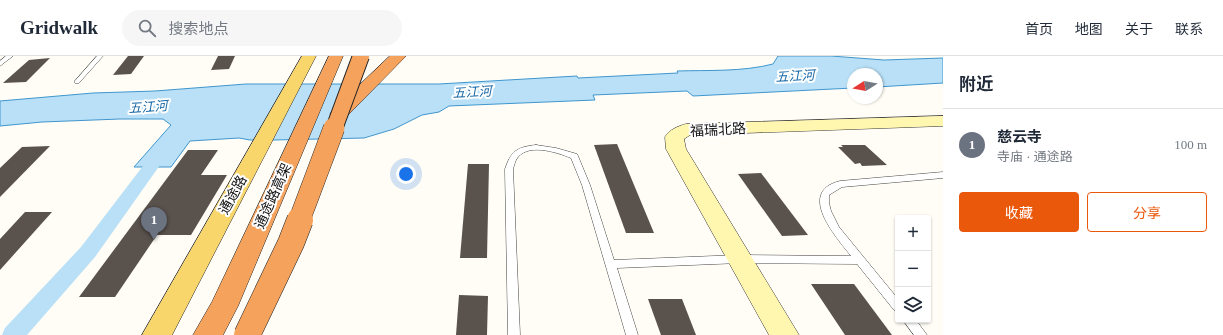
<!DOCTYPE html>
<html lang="zh">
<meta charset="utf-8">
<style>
:root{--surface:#fff;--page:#f6f6f7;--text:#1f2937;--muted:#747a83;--line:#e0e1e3;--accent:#ea580c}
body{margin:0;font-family:"Times New Roman","Noto Sans SC",serif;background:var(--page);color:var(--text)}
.controls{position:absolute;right:12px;bottom:12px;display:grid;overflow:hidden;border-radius:4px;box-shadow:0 1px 3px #0004}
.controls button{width:36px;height:36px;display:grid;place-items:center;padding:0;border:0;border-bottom:1px solid var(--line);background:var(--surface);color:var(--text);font:20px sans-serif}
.compass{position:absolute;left:847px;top:12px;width:36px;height:36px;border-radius:50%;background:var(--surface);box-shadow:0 1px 3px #0004;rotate:259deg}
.you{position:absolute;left:406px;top:118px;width:14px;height:14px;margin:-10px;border:3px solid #fff;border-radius:50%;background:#1a73e8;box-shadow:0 0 0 6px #1a73e833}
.badge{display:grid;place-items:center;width:26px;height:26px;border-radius:50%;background:var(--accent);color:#fff;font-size:13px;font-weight:700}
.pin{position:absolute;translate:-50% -33px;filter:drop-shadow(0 1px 2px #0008)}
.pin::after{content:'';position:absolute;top:21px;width:14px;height:12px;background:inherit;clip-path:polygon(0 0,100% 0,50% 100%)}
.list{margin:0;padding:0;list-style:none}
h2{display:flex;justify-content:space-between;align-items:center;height:52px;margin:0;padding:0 16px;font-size:17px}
h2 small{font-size:13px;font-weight:400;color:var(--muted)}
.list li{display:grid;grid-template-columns:26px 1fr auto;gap:12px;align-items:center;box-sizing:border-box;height:72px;padding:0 16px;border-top:1px solid var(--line)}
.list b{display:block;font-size:15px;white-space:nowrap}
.list p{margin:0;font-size:13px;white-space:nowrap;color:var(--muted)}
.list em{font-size:13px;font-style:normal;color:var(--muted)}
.actions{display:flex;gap:8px;padding:12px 16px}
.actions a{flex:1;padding:9px 0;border:1px solid var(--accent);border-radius:4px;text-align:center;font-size:14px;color:var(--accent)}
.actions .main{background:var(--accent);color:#fff}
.icon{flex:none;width:22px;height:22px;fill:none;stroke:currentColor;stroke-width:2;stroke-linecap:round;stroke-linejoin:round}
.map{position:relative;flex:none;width:943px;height:279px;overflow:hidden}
header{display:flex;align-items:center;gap:24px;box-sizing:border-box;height:56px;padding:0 20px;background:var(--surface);border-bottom:1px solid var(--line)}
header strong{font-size:19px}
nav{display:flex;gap:22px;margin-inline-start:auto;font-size:14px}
.search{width:280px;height:36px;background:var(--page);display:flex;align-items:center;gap:10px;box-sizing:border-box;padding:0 14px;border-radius:22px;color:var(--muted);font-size:15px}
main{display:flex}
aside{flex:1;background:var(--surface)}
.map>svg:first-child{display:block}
.water{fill:#b9e0f7;stroke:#3f96cf}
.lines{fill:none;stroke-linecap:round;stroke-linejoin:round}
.canal{fill:#b9e0f7;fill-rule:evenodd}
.building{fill:#5a524d}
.lane-casing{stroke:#444;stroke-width:1}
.secondary-casing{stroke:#333;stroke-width:1}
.primary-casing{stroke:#222;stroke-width:1}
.highway-casing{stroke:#222;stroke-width:1}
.lane{fill:#fff;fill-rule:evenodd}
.secondary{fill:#fff6b0;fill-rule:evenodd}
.primary{fill:#f9d66b;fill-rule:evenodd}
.highway{fill:#f5a25d;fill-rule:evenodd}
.highway-bridge-far2-casing{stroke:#222;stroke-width:18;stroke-linecap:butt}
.highway-bridge-far1-casing{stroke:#222;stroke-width:22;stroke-linecap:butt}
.highway-bridge-casing{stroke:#222;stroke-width:27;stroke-linecap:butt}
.highway-bridge-far2{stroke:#f5a25d;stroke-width:16}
.highway-bridge-far1{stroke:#f5a25d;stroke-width:21}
.highway-bridge{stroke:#f5a25d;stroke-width:26}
.labels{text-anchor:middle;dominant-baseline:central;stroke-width:4;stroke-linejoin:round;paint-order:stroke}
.far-water-label{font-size:13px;font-style:italic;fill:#1768a6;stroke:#fff}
.street-label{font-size:14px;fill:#111;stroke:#fff}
</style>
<header>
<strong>Gridwalk</strong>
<div class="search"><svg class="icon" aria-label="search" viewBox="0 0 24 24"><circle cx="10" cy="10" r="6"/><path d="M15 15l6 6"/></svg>搜索地点</div>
<nav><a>首页</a><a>地图</a><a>关于</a><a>联系</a></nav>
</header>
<main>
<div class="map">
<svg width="943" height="279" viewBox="0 0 943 279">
<rect width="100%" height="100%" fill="#fffdf5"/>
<path class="water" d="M 778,0 L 831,0 L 884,4 L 943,2 L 943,27 L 877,31 L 877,18 L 853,18 L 853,32 L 693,40 L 687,35 L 593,39 L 595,44 L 449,50 L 439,56 L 422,59 L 394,73 L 364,82 L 274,84 L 250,84 L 239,82 L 190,85 L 171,111 L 134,111 L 171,69 L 163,63 L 120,63 L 42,66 L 0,70 L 0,45 L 93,37 L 155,35 L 246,28 L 439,28 L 577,20 L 578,22 L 678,17 L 677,15 C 708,14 742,16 773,8 Z"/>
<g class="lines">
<path class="canal" d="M 164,87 L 169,89 L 172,92 L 95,201 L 27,279 L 2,279 L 5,272 L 81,191 L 159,89 Z"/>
</g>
<g class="building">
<path d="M 128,0 L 144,0 L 131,18 L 113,19 Z"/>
<path d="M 218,0 L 235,0 L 229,13 L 211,14 Z"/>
<path d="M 50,2 L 26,26 L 3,27 L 29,4 Z"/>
<path d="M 617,88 L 654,177 L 626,177 L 594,89 Z"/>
<path d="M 841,89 L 865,89 L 887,109 L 862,110 L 860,107 L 855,108 L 838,91 L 843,91 Z"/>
<path d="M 50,90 L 0,141 L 0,112 L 22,91 Z"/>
<path d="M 188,94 L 218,94 L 201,119 L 227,119 L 191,179 L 157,179 L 115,241 L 79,241 Z"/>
<path d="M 468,108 L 489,108 L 487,202 L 460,202 Z"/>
<path d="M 761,117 L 808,179 L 782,180 L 738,118 Z"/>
<path d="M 25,156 L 52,156 L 0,214 L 0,183 Z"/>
<path d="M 811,228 L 854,228 L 892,279 L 845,279 Z"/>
<path d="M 459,239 L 488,240 L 487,279 L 456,279 Z"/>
<path d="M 648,243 L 682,243 L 696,279 L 661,279 Z"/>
</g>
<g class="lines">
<defs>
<g id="lane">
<path d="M 6,0 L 13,0 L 0,10 L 0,5 Z"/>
<path d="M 97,0 L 103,0 L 79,27 L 75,27 L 75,25 Z"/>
<path d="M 536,89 L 556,92 L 577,98 L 578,100 L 590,129 L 614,204 L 740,199 L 851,200 C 836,181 796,136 840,125 L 943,116 L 943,122 L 842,131 L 829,139 L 829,147 L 831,155 L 839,171 L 898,243 L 898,256 L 894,254 L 857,208 L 740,207 L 617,212 L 638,279 L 626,279 L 582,129 L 571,102 C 556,96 526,86 516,104 C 515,106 514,110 513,113 L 520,279 L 508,279 L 505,113 C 511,95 517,91 536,89 Z"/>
<path d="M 903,264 L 916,264 L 927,279 L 914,279 Z"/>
</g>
<path id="secondary" d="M 943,60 L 943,70 L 690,79 L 684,83 L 686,93 L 799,279 L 769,279 L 666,93 L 665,81 C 669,74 678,70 686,68 Z"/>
<path id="primary" d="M 302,0 L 316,0 L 172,279 L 142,279 Z"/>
<g id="highway">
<path d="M 329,0 L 343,0 L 238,250 L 223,279 L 193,279 L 212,246 Z"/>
<path d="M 390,0 L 406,0 L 345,62 L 339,63 L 333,62 L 330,58 L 333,54 Z"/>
</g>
</defs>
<use href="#lane" class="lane-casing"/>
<use href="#secondary" class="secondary-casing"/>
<use href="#primary" class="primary-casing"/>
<use href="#highway" class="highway-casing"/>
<use href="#lane" class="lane"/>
<use href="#secondary" class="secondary"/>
<use href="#primary" class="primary"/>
<use href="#highway" class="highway"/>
<defs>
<path id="highway-bridge-far2" d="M 334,73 L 361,0"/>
<path id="highway-bridge-far1" d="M 299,165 L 334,72"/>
<path id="highway-bridge" d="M 247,279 L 291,187 L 300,164"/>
</defs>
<use href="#highway-bridge-far2" class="highway-bridge-far2-casing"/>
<use href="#highway-bridge-far1" class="highway-bridge-far1-casing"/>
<use href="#highway-bridge" class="highway-bridge-casing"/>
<use href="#highway-bridge-far2" class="highway-bridge-far2"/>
<use href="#highway-bridge-far1" class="highway-bridge-far1"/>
<use href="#highway-bridge" class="highway-bridge"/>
</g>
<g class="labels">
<g class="far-water-label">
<text transform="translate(795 20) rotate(-3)">五江河</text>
<text transform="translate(472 36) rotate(-3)">五江河</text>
<text transform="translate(148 51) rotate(-4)">五江河</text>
</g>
<g class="street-label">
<text transform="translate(718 74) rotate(-3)">福瑞北路</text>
<text transform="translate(233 139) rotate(-61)">通途路</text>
<text transform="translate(273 140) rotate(-66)">通途路高架</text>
</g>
</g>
</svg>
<div class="controls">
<button>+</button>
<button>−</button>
<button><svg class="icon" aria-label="layers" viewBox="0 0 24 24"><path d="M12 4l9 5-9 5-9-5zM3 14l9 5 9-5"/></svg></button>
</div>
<svg class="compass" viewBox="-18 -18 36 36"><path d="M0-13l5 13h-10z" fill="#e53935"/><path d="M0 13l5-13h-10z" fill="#747a83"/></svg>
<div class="you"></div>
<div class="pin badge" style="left:154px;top:184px;background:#6b7280">1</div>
</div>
<aside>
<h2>附近<small></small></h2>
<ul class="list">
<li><span class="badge" style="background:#6b7280">1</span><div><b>慈云寺</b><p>寺庙 · 通途路</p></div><em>100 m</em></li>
</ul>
<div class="actions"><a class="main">收藏</a><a>分享</a></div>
</aside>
</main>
